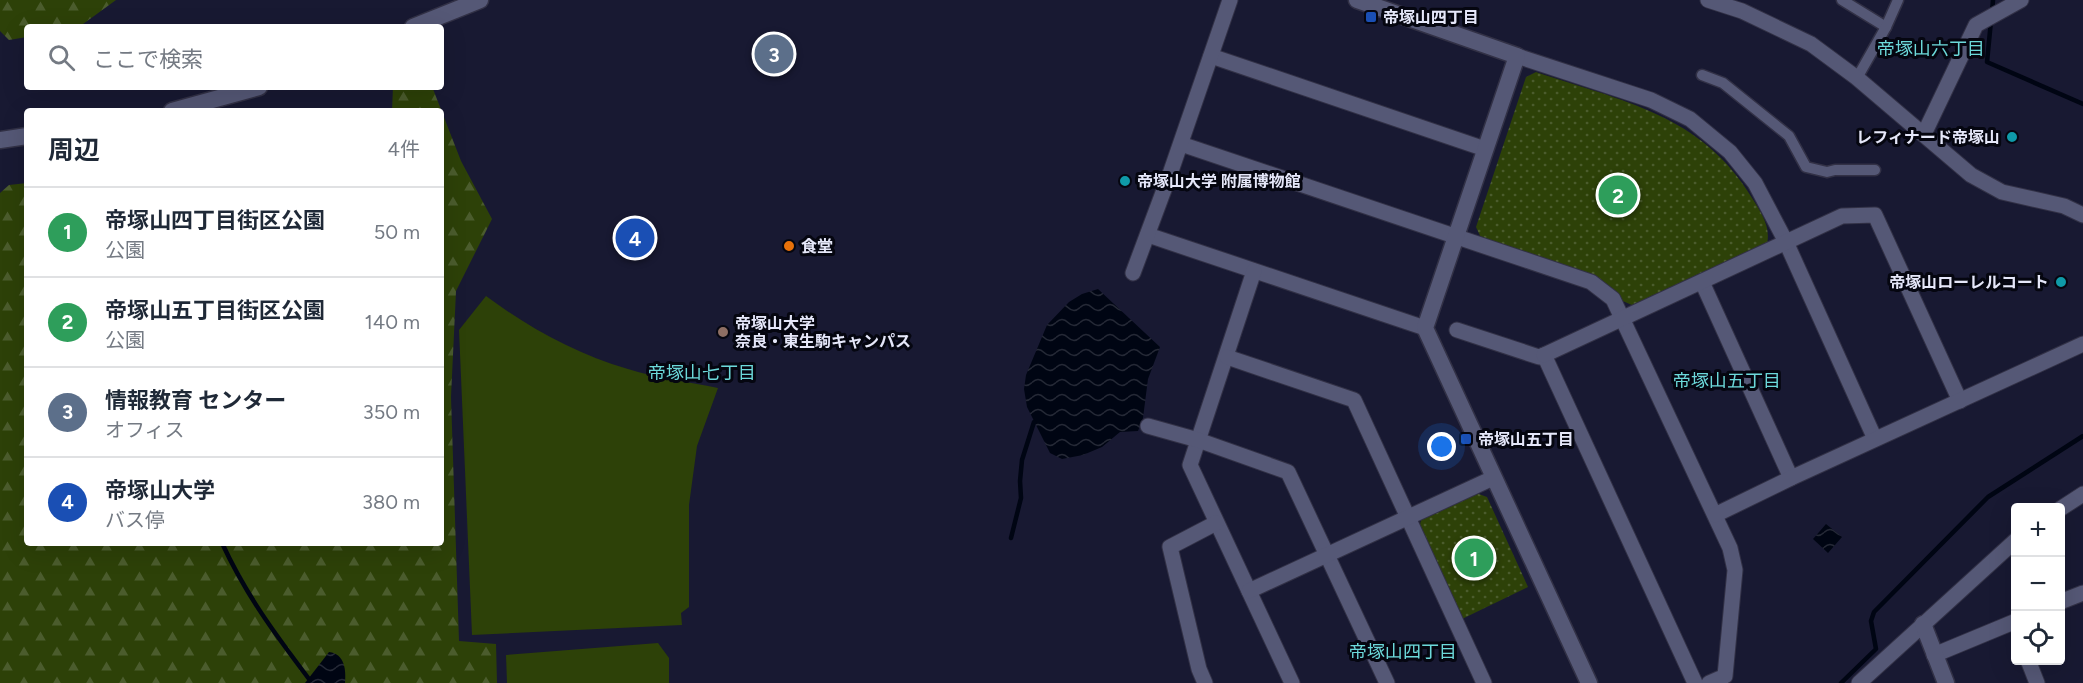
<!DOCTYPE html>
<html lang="ja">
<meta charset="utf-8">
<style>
:root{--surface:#fff;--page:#f2f2f3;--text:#1f2937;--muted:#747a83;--line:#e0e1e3;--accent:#db2777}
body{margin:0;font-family:Figtree,"Noto Sans JP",sans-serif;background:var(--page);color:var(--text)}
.controls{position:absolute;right:18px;bottom:18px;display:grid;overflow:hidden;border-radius:6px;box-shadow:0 6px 24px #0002}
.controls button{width:54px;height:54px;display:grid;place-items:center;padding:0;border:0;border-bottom:2px solid var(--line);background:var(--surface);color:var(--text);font:30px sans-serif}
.you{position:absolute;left:1442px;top:447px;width:21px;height:21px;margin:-15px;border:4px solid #fff;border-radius:50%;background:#1a73e8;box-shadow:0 0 0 9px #1a73e833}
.badge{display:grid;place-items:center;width:39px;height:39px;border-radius:50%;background:var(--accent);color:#fff;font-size:20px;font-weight:700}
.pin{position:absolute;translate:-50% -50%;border:3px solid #fff;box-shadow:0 2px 6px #0006}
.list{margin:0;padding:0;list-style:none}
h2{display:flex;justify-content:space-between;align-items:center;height:78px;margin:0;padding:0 24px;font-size:26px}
h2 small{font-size:20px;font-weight:400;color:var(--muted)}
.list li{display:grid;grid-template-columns:39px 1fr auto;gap:18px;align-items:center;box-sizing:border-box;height:90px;padding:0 24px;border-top:2px solid var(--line)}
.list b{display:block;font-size:22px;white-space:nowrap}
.list p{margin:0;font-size:20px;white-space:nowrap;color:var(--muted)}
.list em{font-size:20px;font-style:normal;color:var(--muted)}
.icon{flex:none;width:33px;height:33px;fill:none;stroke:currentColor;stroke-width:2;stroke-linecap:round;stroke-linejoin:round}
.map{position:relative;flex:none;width:2083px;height:683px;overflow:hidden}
.search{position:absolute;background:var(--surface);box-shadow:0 6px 24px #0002;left:24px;top:24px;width:420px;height:66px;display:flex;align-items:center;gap:15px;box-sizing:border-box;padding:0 21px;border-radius:6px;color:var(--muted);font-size:22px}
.panel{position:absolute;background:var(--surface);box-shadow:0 6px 24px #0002;left:24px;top:108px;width:420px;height:438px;border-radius:6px}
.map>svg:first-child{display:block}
.grass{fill:url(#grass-dots)}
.forest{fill:url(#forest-firs)}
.pitch{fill:#2d4108}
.water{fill:url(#water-waves)}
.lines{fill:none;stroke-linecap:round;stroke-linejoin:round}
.stream{stroke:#000513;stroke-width:4.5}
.pedestrian-casing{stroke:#323146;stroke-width:13}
.minor-casing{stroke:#323146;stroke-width:17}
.tertiary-casing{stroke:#323146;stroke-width:19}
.secondary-casing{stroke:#323146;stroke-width:19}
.pedestrian{stroke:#555876;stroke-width:10}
.minor{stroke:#555876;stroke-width:15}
.tertiary{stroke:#555876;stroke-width:16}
.secondary{stroke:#555876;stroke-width:16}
.transit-dot{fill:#1a4fb4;stroke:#050610;stroke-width:2}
.culture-dot{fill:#0f9aa8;stroke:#050610;stroke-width:2}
.food-dot{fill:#e8710a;stroke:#050610;stroke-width:2}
.education-dot{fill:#8d6e63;stroke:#050610;stroke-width:2}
.labels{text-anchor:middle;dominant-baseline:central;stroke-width:6;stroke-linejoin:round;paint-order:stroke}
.poi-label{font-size:16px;font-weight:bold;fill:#e5e7f9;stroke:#050610;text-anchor:start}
.neighbourhood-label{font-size:18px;fill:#6cd9da;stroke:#050610}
</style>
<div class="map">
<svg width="2083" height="683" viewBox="0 0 2083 683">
<defs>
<pattern id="grass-dots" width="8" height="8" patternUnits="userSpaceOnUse" patternTransform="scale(1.5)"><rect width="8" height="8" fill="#2d4108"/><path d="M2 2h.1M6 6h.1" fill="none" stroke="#4b5c2d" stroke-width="1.8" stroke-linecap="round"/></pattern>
<pattern id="forest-firs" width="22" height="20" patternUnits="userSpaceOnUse" patternTransform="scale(1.5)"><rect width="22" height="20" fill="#2d4108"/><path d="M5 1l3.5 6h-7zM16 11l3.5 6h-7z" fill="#4b5c2d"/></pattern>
<pattern id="water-waves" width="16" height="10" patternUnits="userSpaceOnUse" patternTransform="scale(1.5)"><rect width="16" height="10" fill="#000513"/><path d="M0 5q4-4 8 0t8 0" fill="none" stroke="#252936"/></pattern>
</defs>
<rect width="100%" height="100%" fill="#181932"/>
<g class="grass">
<path d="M 1536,72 C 1621,101 1702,114 1752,198 C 1761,212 1771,227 1767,244 L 1634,306 L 1481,238 L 1476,227 L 1526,77 Z"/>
<path d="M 1476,493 L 1487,497 L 1528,587 L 1462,619 L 1419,528 L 1422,517 Z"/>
</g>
<g class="forest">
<path d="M 0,0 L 116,0 L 79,27 L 27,27 L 27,37 L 9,40 L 0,31 Z"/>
<path d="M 393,87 L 427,87 L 433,89 L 461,161 L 492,219 L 456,291 L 451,397 L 459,641 L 496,644 L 497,683 L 0,683 L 0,193 L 9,185 L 27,183 L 27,543 L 441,543 L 441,111 L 392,111 Z"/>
</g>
<g class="pitch">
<path d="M 486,296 C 529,328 576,354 628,369 C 657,378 689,382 718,388 L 697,446 L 689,505 L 689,607 L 681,613 L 682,625 L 472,635 L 459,330 Z"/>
<path d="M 658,643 L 669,658 L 669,683 L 507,683 L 506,655 Z"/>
</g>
<g class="water">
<path d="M 1098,289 L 1160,347 L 1148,379 L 1143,418 L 1138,431 L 1120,432 L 1102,447 L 1083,455 L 1062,459 L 1050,453 L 1027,407 L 1024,389 L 1026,375 L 1047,325 L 1069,302 L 1082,294 Z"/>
<path d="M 1826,524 L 1842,537 L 1828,553 L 1813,539 Z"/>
<path d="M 329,652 C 345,654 346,670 345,683 L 305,683 Z"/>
</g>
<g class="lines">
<g class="stream">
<path d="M 1992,12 L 1993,0"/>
<path d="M 1991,21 L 1987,62 L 2083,104"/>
<path d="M 1011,538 L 1021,498 L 1020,481 L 1022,460 L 1034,422"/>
<path d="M 222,543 C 246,595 275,634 309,679"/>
<path d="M 1841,683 L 1876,649 L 1871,621 L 1874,612 L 1988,497 L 2083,436"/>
</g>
<defs>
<g id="pedestrian">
<path d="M 1842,0 L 1886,27"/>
<path d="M 1702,75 L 1723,83 L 1789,136 L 1806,167 L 1827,172 L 1835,170 L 1875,170"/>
<path d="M 1857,78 L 1886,27 L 1898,0"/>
</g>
<g id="minor">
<path d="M 1708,0 L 1742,11 L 1811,44 L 1857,78 L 1971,175 L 2002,192 L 2064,206 L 2083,215"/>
<path d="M 1211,56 L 1485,149"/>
<path d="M 1517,56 L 1651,100 L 1690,119 L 1730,152 L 1755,183 L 1786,242 L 1875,439"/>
<path d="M 1924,134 L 1976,25 L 2021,0"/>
<path d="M 1181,144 L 1591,282 L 1613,299 L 1730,548 L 1735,570 L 1725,676 L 1709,683"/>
<path d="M 1148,235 L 1425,328"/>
<path d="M 1254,271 L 1190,465 L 1292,683"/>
<path d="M 1133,273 L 1171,171 L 1230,0"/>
<path d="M 1702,282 L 1791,478"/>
<path d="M 1457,330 L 1539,357 L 1544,355 L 1695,683"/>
<path d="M 1544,355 L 1842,216 L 1875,215 L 1960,401"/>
<path d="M 1227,357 L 1354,400 L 1484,683"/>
<path d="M 1148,426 L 1198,440 L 1288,472 L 1387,683"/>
<path d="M 2060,509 L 2083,494"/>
<path d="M 1715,515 L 1791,478 L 2083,344"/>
<path d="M 1249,591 L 1493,478"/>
<path d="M 2060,602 L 2083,593"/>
<path d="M 1934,655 L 2016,621"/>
<path d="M 2028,660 L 2037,683"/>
<path d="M 1205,683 L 1199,669 L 1170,547 L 1216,523"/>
<path d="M 1859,683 L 2016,540"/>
</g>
<g id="tertiary">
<path d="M 1357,0 L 1517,56 L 1425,328 L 1589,683"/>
<path d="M 1923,624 L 1946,683"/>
</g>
<g id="secondary">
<path d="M 413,27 L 480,0"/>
<path d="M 172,111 L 259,87"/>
<path d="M 0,140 L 27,136"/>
</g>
</defs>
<use href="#pedestrian" class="pedestrian-casing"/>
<use href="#minor" class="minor-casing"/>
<use href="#tertiary" class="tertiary-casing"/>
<use href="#secondary" class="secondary-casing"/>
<use href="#pedestrian" class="pedestrian"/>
<use href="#minor" class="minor"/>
<use href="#tertiary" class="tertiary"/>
<use href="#secondary" class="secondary"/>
</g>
<g class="transit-dot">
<rect x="1365" y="11" width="12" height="12" rx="3"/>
<rect x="1460" y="433" width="12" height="12" rx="3"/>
</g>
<g class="culture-dot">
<circle cx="2012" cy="137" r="6"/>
<circle cx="1125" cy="181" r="6"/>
<circle cx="2061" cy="282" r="6"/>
</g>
<circle class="food-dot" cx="789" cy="246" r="6"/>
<circle class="education-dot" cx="723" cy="332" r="6"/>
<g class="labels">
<g class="poi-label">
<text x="1383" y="17">帝塚山四丁目</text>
<text x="2000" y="137" text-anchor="end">レフィナード帝塚山</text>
<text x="1137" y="181">帝塚山大学 附属博物館</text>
<text x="801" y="246">食堂</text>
<text x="2049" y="282" text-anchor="end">帝塚山ローレルコート</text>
<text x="735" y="323">帝塚山大学<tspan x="735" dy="18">奈良・東生駒キャンパス</tspan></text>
<text x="1478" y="439">帝塚山五丁目</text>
</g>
<g class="neighbourhood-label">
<text x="1931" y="49">帝塚山六丁目</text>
<text x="702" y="373">帝塚山七丁目</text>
<text x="1727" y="381">帝塚山五丁目</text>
<text x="1403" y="652">帝塚山四丁目</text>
</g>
</g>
</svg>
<div class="controls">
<button>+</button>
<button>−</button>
<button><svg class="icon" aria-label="locate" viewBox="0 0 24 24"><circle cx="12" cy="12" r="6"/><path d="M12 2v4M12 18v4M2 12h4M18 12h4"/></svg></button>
</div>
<div class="you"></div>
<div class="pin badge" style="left:1474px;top:558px;background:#2e9e5b">1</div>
<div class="pin badge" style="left:1618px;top:195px;background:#2e9e5b">2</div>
<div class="pin badge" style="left:774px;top:54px;background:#5c6f8a">3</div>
<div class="pin badge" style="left:635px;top:238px;background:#1a4fb4">4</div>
<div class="search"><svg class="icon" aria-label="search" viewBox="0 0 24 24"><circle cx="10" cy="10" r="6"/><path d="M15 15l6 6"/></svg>ここで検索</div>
<section class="panel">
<h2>周辺<small>4件</small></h2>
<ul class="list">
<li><span class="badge" style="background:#2e9e5b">1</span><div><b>帝塚山四丁目街区公園</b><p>公園</p></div><em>50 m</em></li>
<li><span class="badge" style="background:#2e9e5b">2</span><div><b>帝塚山五丁目街区公園</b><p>公園</p></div><em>140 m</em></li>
<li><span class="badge" style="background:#5c6f8a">3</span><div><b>情報教育 センター</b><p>オフィス</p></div><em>350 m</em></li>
<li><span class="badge" style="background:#1a4fb4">4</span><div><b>帝塚山大学</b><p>バス停</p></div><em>380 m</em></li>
</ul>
</section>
</div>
